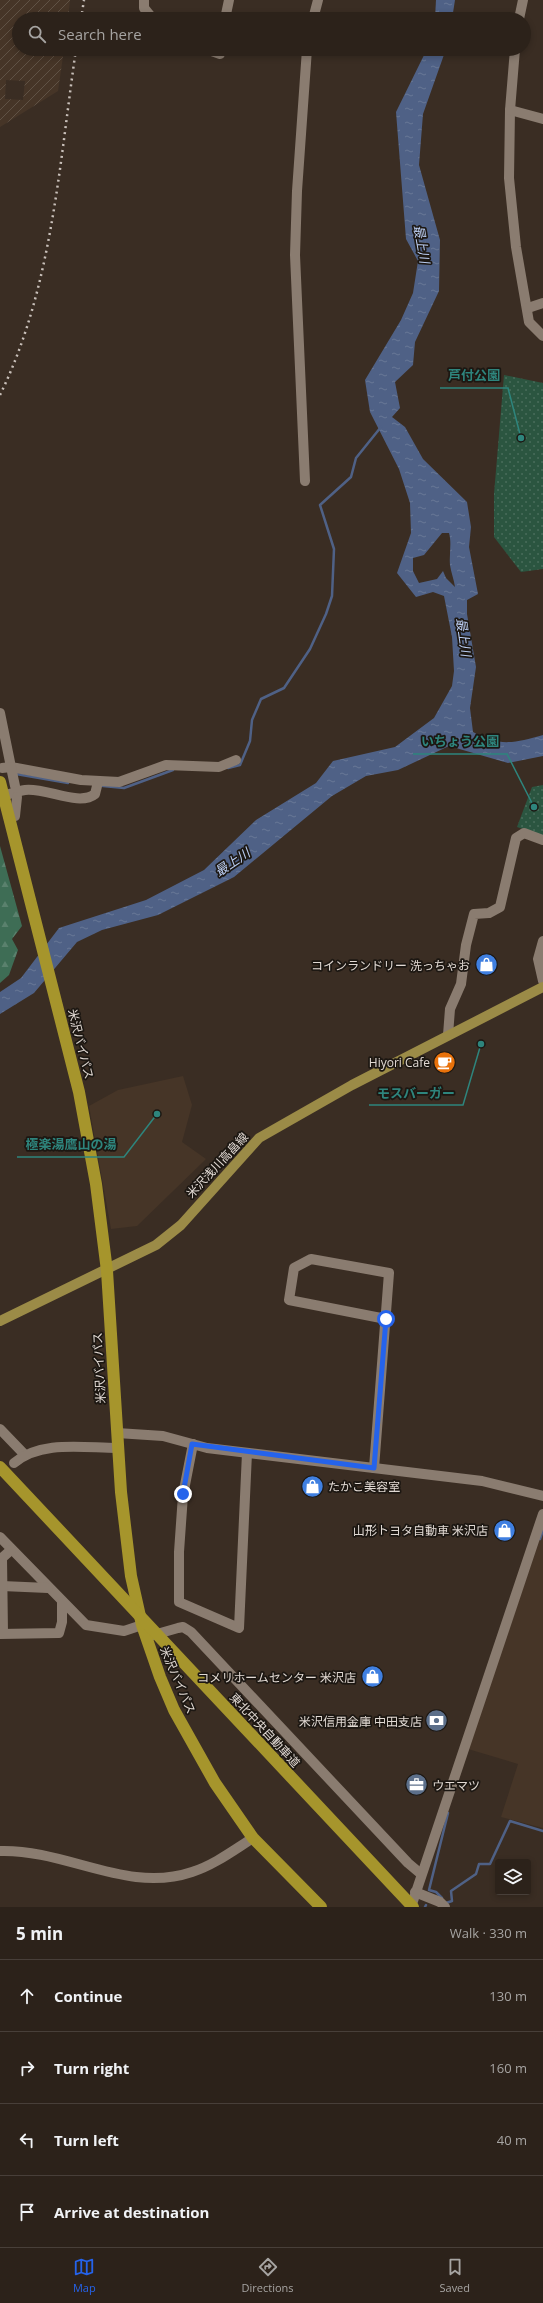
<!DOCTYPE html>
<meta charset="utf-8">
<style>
:root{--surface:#2c221a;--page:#382f27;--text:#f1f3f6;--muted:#a6a4a2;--line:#483f39;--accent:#2563eb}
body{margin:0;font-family:"Open Sans","Noto Sans JP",sans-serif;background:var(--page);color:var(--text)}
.controls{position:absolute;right:12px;bottom:12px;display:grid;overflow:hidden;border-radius:4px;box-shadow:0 2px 6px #0003}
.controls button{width:36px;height:36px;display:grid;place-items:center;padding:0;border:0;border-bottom:1px solid var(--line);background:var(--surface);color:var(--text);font:20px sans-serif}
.stop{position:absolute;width:12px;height:12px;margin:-9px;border:3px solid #2563eb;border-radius:50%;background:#fff}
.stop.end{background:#2563eb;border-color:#fff;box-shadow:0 1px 4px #0008}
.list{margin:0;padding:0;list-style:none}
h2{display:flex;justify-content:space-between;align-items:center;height:52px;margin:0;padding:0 16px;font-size:17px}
h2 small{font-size:13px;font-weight:400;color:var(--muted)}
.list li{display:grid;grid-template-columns:26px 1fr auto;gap:12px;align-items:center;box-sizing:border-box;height:72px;padding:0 16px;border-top:1px solid var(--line)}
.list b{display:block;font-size:15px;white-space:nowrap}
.list em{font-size:13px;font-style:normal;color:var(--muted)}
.icon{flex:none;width:22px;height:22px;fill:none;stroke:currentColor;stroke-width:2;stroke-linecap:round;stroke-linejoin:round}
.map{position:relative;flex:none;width:543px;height:1907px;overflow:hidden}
.search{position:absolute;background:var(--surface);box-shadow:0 2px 6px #0003;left:12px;right:12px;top:12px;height:44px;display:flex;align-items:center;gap:10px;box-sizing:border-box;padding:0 14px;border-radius:22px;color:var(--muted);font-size:15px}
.sheet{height:340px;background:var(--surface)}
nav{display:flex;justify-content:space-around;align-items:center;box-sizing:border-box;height:56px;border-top:1px solid var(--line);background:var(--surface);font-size:11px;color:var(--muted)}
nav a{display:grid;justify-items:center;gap:2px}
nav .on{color:var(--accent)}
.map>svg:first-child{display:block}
.built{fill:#463527}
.industrial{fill:url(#industrial-furrows);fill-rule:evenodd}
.forest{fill:url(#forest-firs)}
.park{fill:url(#park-dots)}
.water{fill:url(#water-ripples);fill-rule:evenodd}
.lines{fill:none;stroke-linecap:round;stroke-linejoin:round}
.stream{stroke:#4f6186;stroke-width:2.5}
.minor{stroke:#8a7c70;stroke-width:10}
.major{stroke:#9b8b47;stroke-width:10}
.highway{stroke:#a6952c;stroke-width:12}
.rail{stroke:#c9c0ba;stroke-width:2.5;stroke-dasharray:2 4;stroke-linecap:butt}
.route{stroke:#2563eb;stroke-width:5}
.labels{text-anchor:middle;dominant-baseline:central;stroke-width:3.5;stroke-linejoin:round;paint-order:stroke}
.poi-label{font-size:12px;fill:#e1d9d3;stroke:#1c1712;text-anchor:end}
.street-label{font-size:12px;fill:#e1d9d3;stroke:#1c1712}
.water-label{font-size:13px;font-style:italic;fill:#bbcef3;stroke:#1c1712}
.leader{fill:none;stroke:#2e857d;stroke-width:1.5}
.callout-dot{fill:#2e857d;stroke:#1c1712;stroke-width:1.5}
.callout-label{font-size:13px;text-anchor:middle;font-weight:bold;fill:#2e857d;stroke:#1c1712;stroke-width:3.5;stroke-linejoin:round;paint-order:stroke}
</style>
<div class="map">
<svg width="543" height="1907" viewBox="0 0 543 1907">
<defs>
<pattern id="industrial-furrows" width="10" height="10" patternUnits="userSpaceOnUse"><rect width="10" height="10" fill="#463527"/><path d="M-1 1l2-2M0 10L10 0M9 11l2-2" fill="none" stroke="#605245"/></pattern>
<pattern id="forest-firs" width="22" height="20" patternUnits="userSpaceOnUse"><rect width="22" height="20" fill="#3e6d55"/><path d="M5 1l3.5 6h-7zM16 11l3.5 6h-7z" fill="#5a816d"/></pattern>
<pattern id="park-dots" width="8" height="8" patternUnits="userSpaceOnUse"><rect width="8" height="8" fill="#2b5540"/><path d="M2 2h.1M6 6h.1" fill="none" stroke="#496d5b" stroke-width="1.8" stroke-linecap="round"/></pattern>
<pattern id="water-ripples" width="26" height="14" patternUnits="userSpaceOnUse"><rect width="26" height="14" fill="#4f6186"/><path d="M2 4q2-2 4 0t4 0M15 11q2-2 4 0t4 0" fill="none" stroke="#687796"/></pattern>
</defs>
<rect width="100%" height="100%" fill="#3a2d23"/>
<g class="built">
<path d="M 183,1076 L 192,1105 L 182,1142 L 206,1159 L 137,1226 L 111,1229 L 89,1106 L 118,1090 Z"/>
<path d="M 543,1530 L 543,1828 L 501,1817 L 518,1764 L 468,1749 Z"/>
</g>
<path class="industrial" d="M 0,0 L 70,0 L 68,19 L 19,19 L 19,49 L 64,49 L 58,91 L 0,127 ZM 6,80 L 25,81 L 23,100 L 5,99 Z"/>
<path class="forest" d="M 0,846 L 22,926 L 12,939 L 18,950 L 9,975 L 0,983 Z"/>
<g class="park">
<path d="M 504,375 L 543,383 L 543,569 L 521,572 L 494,537 L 494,494 Z"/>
<path d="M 543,785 L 543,836 L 517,827 L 532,787 Z"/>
</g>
<g class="water">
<path d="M 436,0 L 455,0 L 452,19 L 435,19 Z"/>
<path d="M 427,49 L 446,49 L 423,114 L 419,165 L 440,240 L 439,291 L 415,342 L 413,365 L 395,382 L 400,408 L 392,417 L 405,427 L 423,459 L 467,502 L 471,527 L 469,547 L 478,594 L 467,600 L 467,614 L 476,667 L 470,708 L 473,732 C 500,747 514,743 543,735 L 543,756 L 508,763 L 449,746 L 398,770 L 366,776 L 332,796 L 234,877 L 158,915 L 102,930 L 77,942 L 34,993 L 0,1014 L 0,992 L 21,978 L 59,928 L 146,900 L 204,870 L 256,820 L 316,783 L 333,761 L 395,747 L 434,718 L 452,686 L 454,671 L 452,637 L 444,596 L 433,592 L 416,597 L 397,573 L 411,533 L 410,503 L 399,469 L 370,412 L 365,380 L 401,320 L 413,293 L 418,261 L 406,239 L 396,112 ZM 442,533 L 449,533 C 452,543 449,554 450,565 C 451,572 454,580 455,587 L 446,578 L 443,571 L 437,579 L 419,583 L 413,571 L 413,558 L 424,555 Z"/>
</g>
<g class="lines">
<g class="stream">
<path d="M 228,768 L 240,765 L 250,741 L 252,720 L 261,699 L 284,688 L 310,649 L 326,614 L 332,596 L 334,549 L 320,505 L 351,477 L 356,458 L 381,427"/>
<path d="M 16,774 L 68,783"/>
<path d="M 103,786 L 124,788 L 173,770"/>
<path d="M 540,1539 L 543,1530"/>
<path d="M 442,1898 L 436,1892 L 429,1890 L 448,1813"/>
<path d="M 446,1903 L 452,1901 L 451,1891 L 476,1874 L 479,1864 L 490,1864 L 510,1821 L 543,1831"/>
<path d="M 425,1907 L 426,1905"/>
</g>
<g class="minor">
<path d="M 144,0 L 144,8 L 153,19"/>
<path d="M 225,19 L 229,0"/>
<path d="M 313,19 L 318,0"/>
<path d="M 519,19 L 523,0"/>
<path d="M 206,49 L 220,54 L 221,49"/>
<path d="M 515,49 L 510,110 L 509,178 L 516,247 L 529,322 L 543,336"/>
<path d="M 510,110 L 543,119"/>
<path d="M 528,308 L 543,303"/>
<path d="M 305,481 L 295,255 L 297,191 L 307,49"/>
<path d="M 0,713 L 11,767 L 81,780 L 119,782 L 166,765 L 219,767 L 236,760"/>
<path d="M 2,768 L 11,767 L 15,786"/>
<path d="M 3,796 C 10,794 18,791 25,790 C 45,787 79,807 95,794 L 98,782"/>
<path d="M 9,817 L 15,816 L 17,797"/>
<path d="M 543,941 L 538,959 L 543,981"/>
<path d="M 448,1035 L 450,1009 L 461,984 L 466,945 L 474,914 L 489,913 L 500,907 L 516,838 L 524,833 L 543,840"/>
<path d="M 0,1429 L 25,1455"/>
<path d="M 117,1433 L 163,1436 L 207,1448 L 482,1481 L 543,1496"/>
<path d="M 193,1444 L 183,1495 L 179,1552 L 179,1602 L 239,1628 L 247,1453"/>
<path d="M 14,1463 C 41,1440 84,1448 117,1448"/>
<path d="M 374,1468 L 389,1273 L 311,1259 L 294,1268 L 289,1300 L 386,1319"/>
<path d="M 0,1537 L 86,1625 L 124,1631 L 142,1625"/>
<path d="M 2,1586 L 48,1588"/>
<path d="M 3,1633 L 2,1558 L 11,1550"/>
<path d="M 0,1634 L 59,1633 L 62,1622 L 62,1602"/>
<path d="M 150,1636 L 178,1628 L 183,1627 L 191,1632 L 408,1863 L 421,1874"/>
<path d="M 0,1851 C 67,1849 127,1894 192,1872 C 214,1865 234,1850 253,1838"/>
<path d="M 415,1892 L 440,1902 L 445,1907"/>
<path d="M 411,1907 L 543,1514"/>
</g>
<path class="major" d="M 0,1321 L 156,1245 L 181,1225 L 259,1138 L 352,1085 L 543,987"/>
<g class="highway">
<path d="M 0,782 L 79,1092 L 96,1184 L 107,1271 L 121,1492 L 131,1576 L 142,1625 L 160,1677 L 174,1710 L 215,1783 L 253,1838 L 321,1907"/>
<path d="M 0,1467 L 413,1907"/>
</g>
<g class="rail">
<path d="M 81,19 L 84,0"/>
<path d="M 0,395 C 52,288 59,166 76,49"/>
</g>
</g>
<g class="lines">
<path class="route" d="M 183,1494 L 192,1444 L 374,1468 L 386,1319"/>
</g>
<defs>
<symbol id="shop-disc" viewBox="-11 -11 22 22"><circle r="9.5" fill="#3f7fe0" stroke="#1c1712"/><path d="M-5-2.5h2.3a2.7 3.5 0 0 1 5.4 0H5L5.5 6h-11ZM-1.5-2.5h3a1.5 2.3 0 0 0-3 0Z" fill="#fff"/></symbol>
<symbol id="cafe-disc" viewBox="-11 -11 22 22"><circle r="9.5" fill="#e8710a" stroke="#1c1712"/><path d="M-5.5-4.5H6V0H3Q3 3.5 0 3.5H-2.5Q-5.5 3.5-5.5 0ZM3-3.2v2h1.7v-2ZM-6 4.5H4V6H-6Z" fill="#fff"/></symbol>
<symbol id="bank-disc" viewBox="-11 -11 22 22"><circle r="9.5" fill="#5c6f8a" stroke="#1c1712"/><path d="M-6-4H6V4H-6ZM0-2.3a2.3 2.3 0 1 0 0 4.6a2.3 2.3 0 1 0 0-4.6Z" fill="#fff"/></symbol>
<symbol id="office-disc" viewBox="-11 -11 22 22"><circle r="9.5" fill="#5c6f8a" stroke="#1c1712"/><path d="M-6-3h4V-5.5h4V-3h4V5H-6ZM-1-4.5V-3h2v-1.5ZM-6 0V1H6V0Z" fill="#fff"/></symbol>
</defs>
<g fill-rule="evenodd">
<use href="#shop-disc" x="474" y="952" width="25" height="25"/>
<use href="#cafe-disc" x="432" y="1050" width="25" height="25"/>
<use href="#shop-disc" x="300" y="1474" width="25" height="25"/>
<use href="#shop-disc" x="492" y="1518" width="25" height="25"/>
<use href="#shop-disc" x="360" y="1664" width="25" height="25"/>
<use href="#bank-disc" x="424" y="1708" width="25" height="25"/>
<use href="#office-disc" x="404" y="1772" width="25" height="25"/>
</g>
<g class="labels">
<g class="poi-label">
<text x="470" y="965">コインランドリー 洗っちゃお</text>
<text x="430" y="1062">Hiyori Cafe</text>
<text x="328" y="1486" text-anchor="start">たかこ美容室</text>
<text x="488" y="1530">山形トヨタ自動車 米沢店</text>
<text x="356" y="1677">コメリホームセンター 米沢店</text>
<text x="422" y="1721">米沢信用金庫 中田支店</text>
<text x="432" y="1785" text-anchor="start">ウエマツ</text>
</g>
<g class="street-label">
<text transform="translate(81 1044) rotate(76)">米沢バイパス</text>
<text transform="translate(217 1165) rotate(-47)">米沢浅川高畠線</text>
<text transform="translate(99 1368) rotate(-93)">米沢バイパス</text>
<text transform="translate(178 1680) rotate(67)">米沢バイパス</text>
<text transform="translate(265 1730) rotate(47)">東北中央自動車道</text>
</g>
<g class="water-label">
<text transform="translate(422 244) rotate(80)">最上川</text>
<text transform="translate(464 637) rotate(82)">最上川</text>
<text transform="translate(232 862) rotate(-34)">最上川</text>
</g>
</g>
<path class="leader" d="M521 438L508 388H440M534 807L507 754H413M481 1044L463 1105H369M157 1114L124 1157H17"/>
<g class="callout-dot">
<circle cx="521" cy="438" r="4"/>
<circle cx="534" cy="807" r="4"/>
<circle cx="481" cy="1044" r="4"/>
<circle cx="157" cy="1114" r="4"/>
</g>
<g class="callout-label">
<text x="474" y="380">芦付公園</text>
<text x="460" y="746">いちょう公園</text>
<text x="416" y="1098">モスバーガー</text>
<text x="71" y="1149">極楽湯鷹山の湯</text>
</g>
</svg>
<div class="controls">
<button><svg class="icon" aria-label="layers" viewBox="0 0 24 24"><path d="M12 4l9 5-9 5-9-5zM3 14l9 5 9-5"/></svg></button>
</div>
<div class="stop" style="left:386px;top:1319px"></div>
<div class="stop end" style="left:183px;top:1494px"></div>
<div class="search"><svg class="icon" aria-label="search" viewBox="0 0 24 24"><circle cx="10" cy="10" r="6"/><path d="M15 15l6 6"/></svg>Search here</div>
</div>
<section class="sheet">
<h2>5 min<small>Walk · 330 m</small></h2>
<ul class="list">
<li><svg class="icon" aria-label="ahead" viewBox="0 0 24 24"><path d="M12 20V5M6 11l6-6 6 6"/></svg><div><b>Continue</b></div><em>130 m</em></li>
<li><svg class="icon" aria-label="right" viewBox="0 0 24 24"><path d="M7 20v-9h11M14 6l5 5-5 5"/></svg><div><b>Turn right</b></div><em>160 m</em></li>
<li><svg class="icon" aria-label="left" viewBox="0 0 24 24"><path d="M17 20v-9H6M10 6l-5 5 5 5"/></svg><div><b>Turn left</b></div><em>40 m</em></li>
<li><svg class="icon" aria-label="arrive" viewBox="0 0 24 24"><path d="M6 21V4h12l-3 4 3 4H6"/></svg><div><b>Arrive at destination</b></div></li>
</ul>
</section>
<nav>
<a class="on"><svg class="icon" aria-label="map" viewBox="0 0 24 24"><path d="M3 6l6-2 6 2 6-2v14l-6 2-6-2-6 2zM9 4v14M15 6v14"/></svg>Map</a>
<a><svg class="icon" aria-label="directions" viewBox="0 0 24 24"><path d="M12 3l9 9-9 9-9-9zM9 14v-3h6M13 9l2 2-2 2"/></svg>Directions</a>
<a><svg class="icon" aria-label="saved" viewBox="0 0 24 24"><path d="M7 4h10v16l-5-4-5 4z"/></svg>Saved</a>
</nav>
